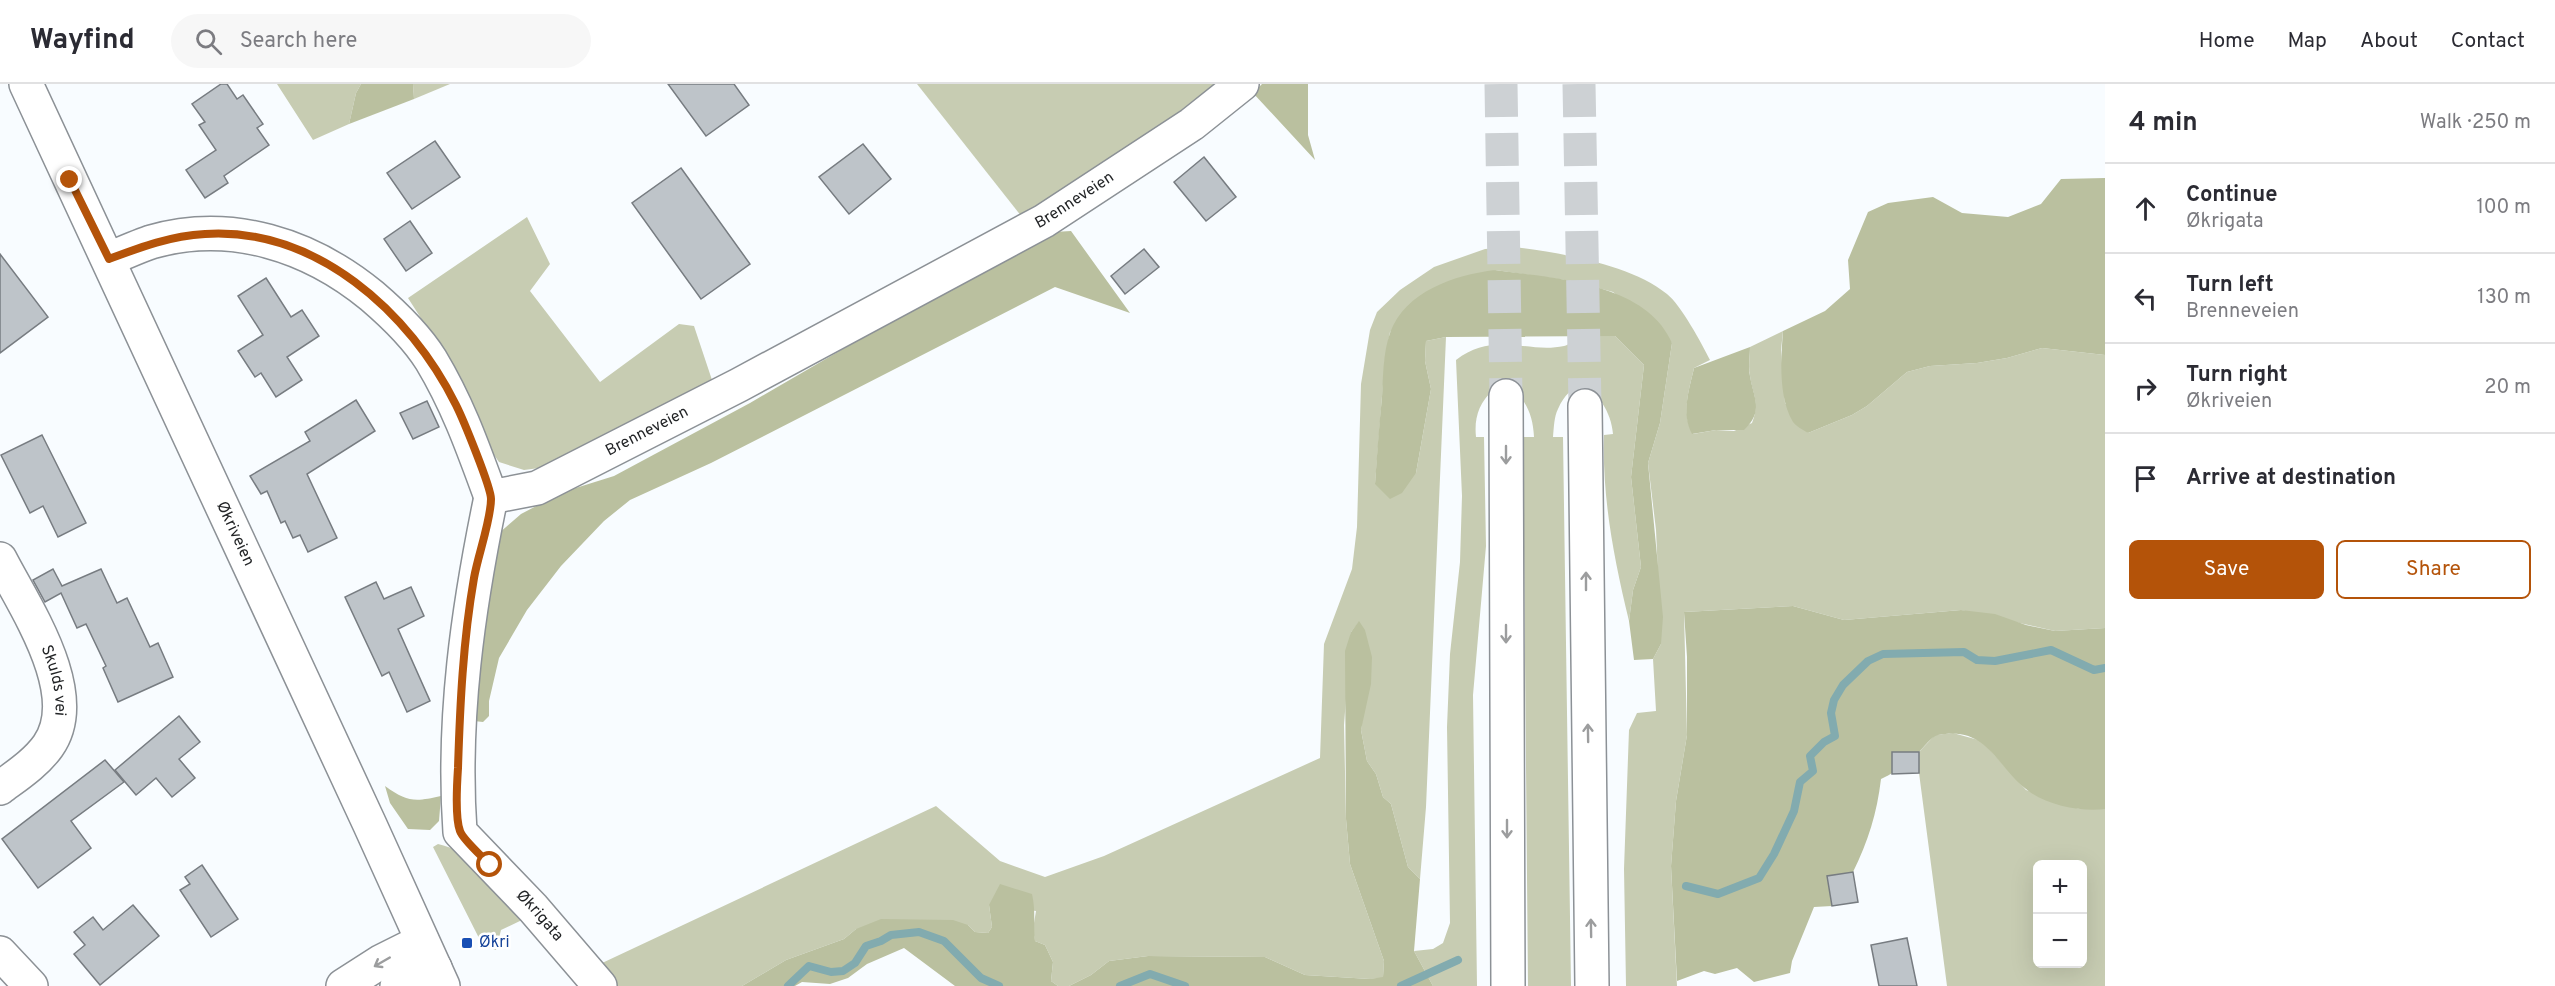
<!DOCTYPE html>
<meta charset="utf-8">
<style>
:root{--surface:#fff;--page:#f7f7f7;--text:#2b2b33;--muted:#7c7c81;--line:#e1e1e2;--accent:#b45309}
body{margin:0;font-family:Overpass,sans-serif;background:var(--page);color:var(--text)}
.controls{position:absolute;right:18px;bottom:18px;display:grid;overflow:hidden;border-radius:9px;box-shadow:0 6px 24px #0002}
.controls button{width:54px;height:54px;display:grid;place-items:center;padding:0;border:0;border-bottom:2px solid var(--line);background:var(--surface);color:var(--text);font:30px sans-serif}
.stop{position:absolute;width:18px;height:18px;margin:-14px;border:4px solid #b45309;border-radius:50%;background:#fff}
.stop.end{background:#b45309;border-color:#fff;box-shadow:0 2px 6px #0008}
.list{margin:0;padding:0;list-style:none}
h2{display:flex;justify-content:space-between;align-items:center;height:78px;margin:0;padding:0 24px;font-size:26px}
h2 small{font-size:20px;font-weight:400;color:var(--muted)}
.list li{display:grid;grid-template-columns:39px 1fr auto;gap:18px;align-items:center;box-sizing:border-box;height:90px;padding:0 24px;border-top:2px solid var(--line)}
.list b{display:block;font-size:22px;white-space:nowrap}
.list p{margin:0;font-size:20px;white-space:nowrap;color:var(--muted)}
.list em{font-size:20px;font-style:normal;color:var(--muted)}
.actions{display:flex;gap:12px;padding:18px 24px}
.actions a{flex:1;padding:14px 0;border:2px solid var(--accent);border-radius:9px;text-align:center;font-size:21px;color:var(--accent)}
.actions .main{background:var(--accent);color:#fff}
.icon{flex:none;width:33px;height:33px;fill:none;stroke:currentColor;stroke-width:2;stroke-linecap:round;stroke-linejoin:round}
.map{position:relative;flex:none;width:2105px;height:902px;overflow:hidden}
header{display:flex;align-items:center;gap:36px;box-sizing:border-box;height:84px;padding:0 30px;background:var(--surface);border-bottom:2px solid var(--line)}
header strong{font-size:28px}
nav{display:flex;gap:33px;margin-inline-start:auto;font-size:21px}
.search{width:420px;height:54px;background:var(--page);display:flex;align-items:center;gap:15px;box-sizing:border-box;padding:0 21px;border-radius:33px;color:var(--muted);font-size:22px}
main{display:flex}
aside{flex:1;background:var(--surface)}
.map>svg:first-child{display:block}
.green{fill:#c7ccb2;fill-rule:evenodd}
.forest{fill:#bac09f}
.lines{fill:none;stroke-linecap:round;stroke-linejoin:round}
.stream{stroke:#82abaf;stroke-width:8}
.building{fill:#bec4c9;stroke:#777c81;stroke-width:1.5}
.highway-tunnel{stroke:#cdd1d4;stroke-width:33;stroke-dasharray:33 16;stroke-linecap:butt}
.minor-casing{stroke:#8c9196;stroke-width:36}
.major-casing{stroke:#8c9196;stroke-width:36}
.highway-casing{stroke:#8c9196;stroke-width:36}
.minor{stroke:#fff;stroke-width:33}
.major{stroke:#fff;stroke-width:33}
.highway{stroke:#fff;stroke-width:33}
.oneway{stroke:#9c9d9e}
.route{stroke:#b45309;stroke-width:8}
.transit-dot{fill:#1a4fb4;stroke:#fff;stroke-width:2}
.labels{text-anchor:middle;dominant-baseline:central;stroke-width:5;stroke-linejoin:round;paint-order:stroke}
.street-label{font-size:16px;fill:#232527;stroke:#fff}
.transit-label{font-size:16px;fill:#164399;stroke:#fff;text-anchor:start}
</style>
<header>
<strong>Wayfind</strong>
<div class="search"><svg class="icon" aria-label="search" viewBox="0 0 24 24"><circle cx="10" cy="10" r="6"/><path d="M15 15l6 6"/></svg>Search here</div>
<nav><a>Home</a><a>Map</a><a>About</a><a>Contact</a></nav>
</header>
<main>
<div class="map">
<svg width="2105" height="902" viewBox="0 0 2105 902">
<rect width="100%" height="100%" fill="#f8fcff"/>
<g class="green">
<path d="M 277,0 L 361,0 L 356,9 L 349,40 L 313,56 Z"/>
<path d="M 413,0 L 450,0 L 414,15 Z"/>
<path d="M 917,0 L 1225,0 L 1022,133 Z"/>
<path d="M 527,133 L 550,180 L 530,207 L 600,298 L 679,240 L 694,242 L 714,302 L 547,383 L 524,386 L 499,378 L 487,361 L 463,300 L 408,214 Z"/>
<path d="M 1514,163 C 1560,169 1630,180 1667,210 C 1681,221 1702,260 1710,276 L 1694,284 C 1689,306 1681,329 1693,350 L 1716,346 L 1734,347 L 1752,339 C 1760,318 1753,312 1750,292 C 1748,283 1750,272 1750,263 L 1783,247 L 1781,266 L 1785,319 L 1808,349 L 1852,331 L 1867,322 L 1907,288 L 1930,282 L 1977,279 L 2007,274 L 2042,264 L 2105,271 L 2105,544 L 2055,547 L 1961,526 L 1844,536 L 1793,522 L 1684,528 L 1687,651 L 1676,717 L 1671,782 L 1677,902 L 1626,902 L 1624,785 L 1629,646 L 1637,629 L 1656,627 L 1653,575 L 1661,560 L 1656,446 L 1648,379 L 1660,339 L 1672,259 L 1613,208 L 1572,197 L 1495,186 L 1390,248 L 1385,275 L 1375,400 L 1416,389 L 1431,305 L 1425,277 L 1426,257 L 1446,253 L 1426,723 L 1420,795 L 1408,783 L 1391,720 L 1383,713 L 1376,690 L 1367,677 L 1361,646 L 1364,623 L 1359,538 L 1351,548 L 1344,641 L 1346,735 L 1350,780 L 1384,877 L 1383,894 L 1370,895 L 1305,891 L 1265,873 L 1148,872 L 1109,877 L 1091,891 L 1069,902 L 1058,902 L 1051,897 L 1053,878 L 1045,861 L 1035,857 L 1033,845 L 1036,827 L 989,821 L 992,843 L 988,849 L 975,848 L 968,841 L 856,845 L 844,855 L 786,876 L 742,902 L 616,902 L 600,880 L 936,722 L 1000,777 L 1045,793 L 1104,772 L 1320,674 L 1324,560 L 1352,485 L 1357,443 L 1361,300 L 1370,246 L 1377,228 L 1400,206 L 1434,183 L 1485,165 Z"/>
<path d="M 1580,252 L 1615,252 L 1644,281 L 1631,393 L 1641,483 L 1633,506 L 1629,537 C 1614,475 1602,414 1604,351 L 1613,350 C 1611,318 1578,279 1558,325 C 1554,333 1554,343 1553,353 L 1563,353 L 1571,902 L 1528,902 L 1523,353 L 1534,353 C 1533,333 1528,321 1515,306 L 1493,306 C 1479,319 1474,334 1476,353 L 1484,353 L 1486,462 L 1473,611 L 1477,902 L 1433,902 L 1414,867 L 1433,865 L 1443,859 L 1450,839 L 1447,643 L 1450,570 L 1460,478 L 1462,412 L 1456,276 C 1494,246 1527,270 1564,262 C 1569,261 1575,256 1580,252 Z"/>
<path d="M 1953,649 L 1982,657 L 2026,706 L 2079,725 L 2105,725 L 2105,902 L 1947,902 L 1919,689 L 1919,668 L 1935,651 ZM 2038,780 L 2082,780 L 2082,880 L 2038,880 Z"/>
<path d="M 438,760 C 475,768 504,805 522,836 L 501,846 L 496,866 L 483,862 L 433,763 Z"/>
</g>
<g class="forest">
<path d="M 361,0 L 413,0 L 414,15 L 349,40 L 356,9 Z"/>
<path d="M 1262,0 L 1308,0 L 1308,51 L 1315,76 L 1253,9 Z"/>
<path d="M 2105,94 L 2105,271 L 2042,264 L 2007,274 L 1977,279 L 1930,282 L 1907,288 L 1867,322 L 1852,331 L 1808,349 C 1803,346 1796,342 1793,338 C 1778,313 1781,274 1783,247 L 1825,227 L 1850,205 L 1848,176 L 1868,128 L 1888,119 L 1933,113 L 1962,129 L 2008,133 L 2041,120 L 2061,95 Z"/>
<path d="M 1071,147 L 1130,229 L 1055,203 L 711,379 L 630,416 L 604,437 L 561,482 L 527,526 L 499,574 L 489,617 L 489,632 L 483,638 L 474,637 L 478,537 L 498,450 L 521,430 L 563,408 L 614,392 L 750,319 L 941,208 L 1054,148 Z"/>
<path d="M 1495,186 C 1552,194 1646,198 1672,259 L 1660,339 L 1648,379 L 1663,533 L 1661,560 L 1653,575 L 1634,576 L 1629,537 L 1633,506 L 1641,483 L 1631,393 L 1644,281 L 1615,252 L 1446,253 L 1426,257 L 1425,277 L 1431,305 L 1416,389 L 1402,409 L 1390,415 L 1375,400 C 1377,371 1379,342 1382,313 C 1383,292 1383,269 1390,249 C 1405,207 1455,191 1495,186 Z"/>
<path d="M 1750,263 C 1750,272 1748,284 1750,292 C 1754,315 1764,327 1744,346 L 1716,346 L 1692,350 C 1681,329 1689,306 1694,284 Z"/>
<path d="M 1793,522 L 1844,536 L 1961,526 L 1995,530 L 2026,541 L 2055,547 L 2105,544 L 2105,725 C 2081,728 2045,721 2026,705 C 1996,682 1987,641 1938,651 C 1931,653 1924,663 1918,669 C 1906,679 1895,689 1881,695 C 1877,729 1868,758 1853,788 L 1828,792 L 1832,822 L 1814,823 L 1792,877 L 1790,889 L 1754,898 L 1737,884 L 1715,890 L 1704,887 L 1677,897 L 1671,782 L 1676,717 L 1687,651 L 1687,573 L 1684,528 Z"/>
<path d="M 1359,537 L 1365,546 L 1372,573 L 1371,600 L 1361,646 L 1367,677 L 1376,690 L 1383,713 L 1391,720 L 1408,783 L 1420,795 L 1414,867 L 1433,902 L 1069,902 L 1091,891 L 1109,877 L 1148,872 L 1265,873 L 1305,891 L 1370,895 L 1383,893 L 1384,877 L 1350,780 L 1346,735 L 1345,567 L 1351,548 Z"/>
<path d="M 385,702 C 407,718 415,718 441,712 L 439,737 L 430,746 L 408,745 L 390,719 Z"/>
<path d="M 1000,800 L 1032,810 C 1036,827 1033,840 1035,857 L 1045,861 L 1053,878 L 1051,897 L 1058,902 L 955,902 L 904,864 L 867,880 L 848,894 L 830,900 L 802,898 L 795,902 L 742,902 L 786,876 L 844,855 L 856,845 L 881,835 L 953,836 L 968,841 L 975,848 L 988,849 L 992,843 L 989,821 Z"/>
</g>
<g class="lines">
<g class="stream">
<path d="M 1686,802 L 1718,810 L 1759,794 L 1774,770 L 1794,727 L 1800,698 L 1813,687 L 1810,672 L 1824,658 L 1835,652 L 1831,629 L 1834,616 L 1843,601 L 1868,577 L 1883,570 L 1964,568 L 1977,576 L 1995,577 L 2051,566 L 2094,586 L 2105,584"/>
<path d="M 788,902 L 809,882 L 831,888 L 843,887 L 855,879 L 866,862 L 881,857 L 891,851 L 919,848 L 944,857 L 981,894 L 999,902"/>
<path d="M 1120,902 L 1150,890 L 1185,902"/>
<path d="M 1401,902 L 1458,876"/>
</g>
</g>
<g class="building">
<path d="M 221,0 L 227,0 L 237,15 L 243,11 L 263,40 L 257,44 L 269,61 L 224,92 L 228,99 L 205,114 L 186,86 L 216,66 L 199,41 L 205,38 L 192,20 Z"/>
<path d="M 668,0 L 734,0 L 749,21 L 706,52 Z"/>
<path d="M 435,57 L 460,93 L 412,125 L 387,89 Z"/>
<path d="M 863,60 L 891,95 L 849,130 L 819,93 Z"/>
<path d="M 1204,73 L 1236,113 L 1206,137 L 1174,98 Z"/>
<path d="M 681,84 L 750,180 L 701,215 L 632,119 Z"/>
<path d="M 410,137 L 432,169 L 406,187 L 384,155 Z"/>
<path d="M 1144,165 L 1159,183 L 1125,210 L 1111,192 Z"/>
<path d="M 0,170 L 48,233 L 0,269 Z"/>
<path d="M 266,194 L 291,233 L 302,226 L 319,252 L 287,273 L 302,296 L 276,313 L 261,289 L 255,293 L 238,267 L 263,251 L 238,212 Z"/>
<path d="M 356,316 L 375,347 L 307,390 L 337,454 L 308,468 L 300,451 L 293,454 L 285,437 L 281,439 L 267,407 L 261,410 L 250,392 L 310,357 L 305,348 Z"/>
<path d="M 427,317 L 439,343 L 413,355 L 400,329 Z"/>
<path d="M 42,351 L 86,439 L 58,453 L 43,422 L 30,429 L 1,371 Z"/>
<path d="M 53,485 L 62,502 L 101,485 L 117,519 L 127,514 L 150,563 L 158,559 L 173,593 L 118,618 L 103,584 L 106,582 L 86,540 L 77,544 L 61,509 L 45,518 L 33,496 Z"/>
<path d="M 376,498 L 384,515 L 411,503 L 424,532 L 398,545 L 430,617 L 407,628 L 389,588 L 382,592 L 345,513 Z"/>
<path d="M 179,632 L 200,658 L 179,675 L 195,694 L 172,713 L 156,694 L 136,711 L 115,686 Z"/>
<path d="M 1892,668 L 1919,668 L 1919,689 L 1892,690 Z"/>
<path d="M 105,676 L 124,698 L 71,737 L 91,764 L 38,804 L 2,755 Z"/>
<path d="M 202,781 L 238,835 L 211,853 L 180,806 L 190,800 L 185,793 Z"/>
<path d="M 1853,788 L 1858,818 L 1832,822 L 1827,792 Z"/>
<path d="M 133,821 L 159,852 L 100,901 L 74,870 L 85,861 L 74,848 L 93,833 L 103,846 Z"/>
<path d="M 1907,854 L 1917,902 L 1879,902 L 1871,861 Z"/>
</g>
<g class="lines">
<g class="highway-tunnel">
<path d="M 1501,0 L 1506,312"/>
<path d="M 1579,0 L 1585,322"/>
</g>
<defs>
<g id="minor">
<path id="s1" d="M 109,175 C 123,169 137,163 151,158 C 231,135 310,161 372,212 C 393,230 416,252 431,276 C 458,321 473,364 491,413 L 537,404 L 739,301 L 1044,137 L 1192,40 L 1242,0"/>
<path id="s2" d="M 491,413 C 468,524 452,635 460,748 L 533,824 L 600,902"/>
<path id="s3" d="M 0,475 C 24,522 85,610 48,662 C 36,679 16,692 0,704"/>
<path d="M 0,869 L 31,902"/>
<path d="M 343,902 L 382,877 L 422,857"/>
<path d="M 397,902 L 435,884"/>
</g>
<g id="major">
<path id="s4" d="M 26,0 L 370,741 L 443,902"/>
</g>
<g id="highway">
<path d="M 1506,312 L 1508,902"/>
<path d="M 1585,322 L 1592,902"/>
</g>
</defs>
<use href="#minor" class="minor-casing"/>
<use href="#major" class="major-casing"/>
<use href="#highway" class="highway-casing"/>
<use href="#minor" class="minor"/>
<use href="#major" class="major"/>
<use href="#highway" class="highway"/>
</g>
<defs><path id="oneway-shaft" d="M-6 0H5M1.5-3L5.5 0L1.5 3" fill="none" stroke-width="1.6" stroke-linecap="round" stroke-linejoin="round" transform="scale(1.5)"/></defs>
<g class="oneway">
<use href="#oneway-shaft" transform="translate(1506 371) rotate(90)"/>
<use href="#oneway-shaft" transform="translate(1586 497) rotate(-90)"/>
<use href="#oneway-shaft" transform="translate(1506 550) rotate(90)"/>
<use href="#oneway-shaft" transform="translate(1588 649) rotate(-91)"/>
<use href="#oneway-shaft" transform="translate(1507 745) rotate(90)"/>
<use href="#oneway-shaft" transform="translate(1591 844) rotate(-91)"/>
<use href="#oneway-shaft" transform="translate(382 878) rotate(150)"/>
</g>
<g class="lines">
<path class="route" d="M 70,96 L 109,175 C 141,163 170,152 205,150 C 316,143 410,228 456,321 C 463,335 491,403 491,415 C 491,436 478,471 474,494 C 463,557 460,621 458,684 C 457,699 455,734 460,747 C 463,756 483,773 490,781"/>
</g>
<rect class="transit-dot" x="461" y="853" width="12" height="12" rx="3"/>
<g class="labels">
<g class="street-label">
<text stroke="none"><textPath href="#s1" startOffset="1176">Brenneveien</textPath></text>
<text stroke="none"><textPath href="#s1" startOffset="690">Brenneveien</textPath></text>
<text stroke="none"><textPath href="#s4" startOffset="496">Økriveien</textPath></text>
<text stroke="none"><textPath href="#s3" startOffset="134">Skulds vei</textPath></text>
<text stroke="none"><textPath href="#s2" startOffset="453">Økrigata</textPath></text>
</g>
<g class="transit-label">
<text x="479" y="859">Økri</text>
</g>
</g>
</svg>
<div class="controls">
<button>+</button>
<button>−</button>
</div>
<div class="stop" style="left:490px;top:781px"></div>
<div class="stop end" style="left:70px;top:96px"></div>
</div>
<aside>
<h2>4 min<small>Walk · 250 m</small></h2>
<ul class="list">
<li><svg class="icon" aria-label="ahead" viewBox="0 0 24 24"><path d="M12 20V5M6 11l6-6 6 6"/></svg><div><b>Continue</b><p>Økrigata</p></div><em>100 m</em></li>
<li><svg class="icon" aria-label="left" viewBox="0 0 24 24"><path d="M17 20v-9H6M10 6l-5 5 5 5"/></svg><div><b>Turn left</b><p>Brenneveien</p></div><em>130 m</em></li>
<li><svg class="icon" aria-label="right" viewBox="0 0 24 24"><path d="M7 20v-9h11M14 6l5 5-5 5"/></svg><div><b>Turn right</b><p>Økriveien</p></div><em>20 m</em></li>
<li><svg class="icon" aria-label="arrive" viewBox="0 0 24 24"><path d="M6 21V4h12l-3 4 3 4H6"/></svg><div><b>Arrive at destination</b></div></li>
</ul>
<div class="actions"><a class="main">Save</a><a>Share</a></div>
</aside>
</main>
